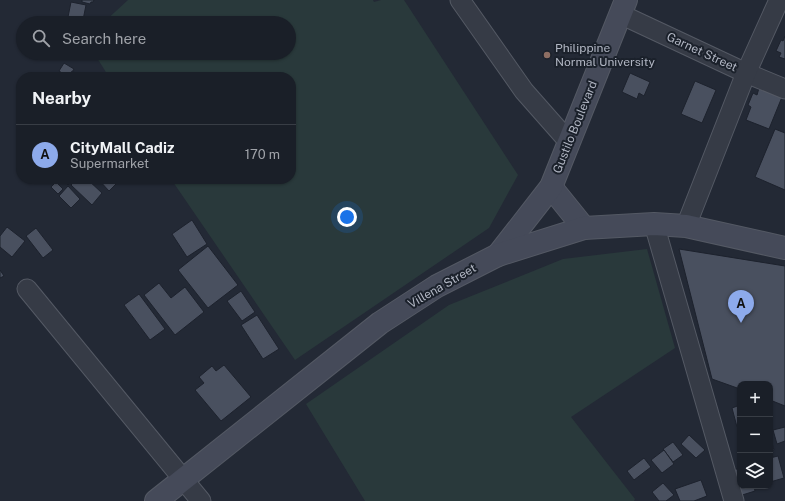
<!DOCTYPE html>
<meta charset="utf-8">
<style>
:root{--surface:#1a1f28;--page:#232730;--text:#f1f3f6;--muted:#9fa2a8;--line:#383d45;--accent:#8daaeb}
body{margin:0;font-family:"Public Sans",sans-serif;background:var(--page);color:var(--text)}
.controls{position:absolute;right:12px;bottom:12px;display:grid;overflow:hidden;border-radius:8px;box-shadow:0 1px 3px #0004}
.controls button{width:36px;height:36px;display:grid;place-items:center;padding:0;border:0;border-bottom:1px solid var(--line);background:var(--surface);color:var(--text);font:20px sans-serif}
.you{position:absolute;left:347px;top:217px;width:14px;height:14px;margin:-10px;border:3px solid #fff;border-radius:50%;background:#1a73e8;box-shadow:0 0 0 6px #1a73e833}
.badge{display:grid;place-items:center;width:26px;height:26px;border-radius:50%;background:var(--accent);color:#111;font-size:13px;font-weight:700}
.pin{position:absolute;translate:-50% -33px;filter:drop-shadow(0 1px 2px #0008)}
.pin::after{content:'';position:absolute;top:21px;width:14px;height:12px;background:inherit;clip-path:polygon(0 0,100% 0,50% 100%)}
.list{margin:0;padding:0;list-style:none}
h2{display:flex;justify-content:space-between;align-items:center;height:52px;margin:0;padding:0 16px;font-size:17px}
h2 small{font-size:13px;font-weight:400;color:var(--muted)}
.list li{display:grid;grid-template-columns:26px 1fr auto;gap:12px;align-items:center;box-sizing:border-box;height:60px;padding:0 16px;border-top:1px solid var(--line)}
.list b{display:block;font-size:15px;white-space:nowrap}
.list p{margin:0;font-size:13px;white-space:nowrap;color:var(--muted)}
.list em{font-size:13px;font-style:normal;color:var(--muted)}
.icon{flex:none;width:22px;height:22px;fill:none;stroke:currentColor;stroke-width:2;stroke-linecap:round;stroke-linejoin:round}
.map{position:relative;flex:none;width:785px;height:501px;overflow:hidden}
.search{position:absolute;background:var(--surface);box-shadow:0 1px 3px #0004;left:16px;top:16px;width:280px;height:44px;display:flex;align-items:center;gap:10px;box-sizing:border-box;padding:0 14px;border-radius:22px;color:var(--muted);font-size:15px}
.panel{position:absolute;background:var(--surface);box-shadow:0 1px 3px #0004;left:16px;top:72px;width:280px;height:112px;border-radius:16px}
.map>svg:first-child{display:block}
.green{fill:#29393b}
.building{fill:#49505f;stroke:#1d222d}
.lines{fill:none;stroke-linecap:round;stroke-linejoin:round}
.street-casing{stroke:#545964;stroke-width:21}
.secondary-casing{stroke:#545964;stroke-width:24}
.street{stroke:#363b46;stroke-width:19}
.secondary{stroke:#454a59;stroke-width:22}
.education-dot{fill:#8d6e63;stroke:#1b212b;stroke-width:1.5}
.labels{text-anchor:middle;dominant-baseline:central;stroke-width:4;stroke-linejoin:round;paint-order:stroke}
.poi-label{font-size:12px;fill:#b1b6c3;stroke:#1b212b;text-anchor:start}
.street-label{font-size:12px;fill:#b1b6c3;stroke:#1b212b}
</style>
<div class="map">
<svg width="785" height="501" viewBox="0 0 785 501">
<rect width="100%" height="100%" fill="#232935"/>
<g class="green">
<path d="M 128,0 L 373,0 L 374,2 L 381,0 L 404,0 L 518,175 L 489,228 L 295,360 L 171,179 L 291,179 L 291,77 L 109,77 L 94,53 L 289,53 L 289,23 L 103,23 Z"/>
<path d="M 647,249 L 675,348 L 571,417 L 635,499 L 634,501 L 365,501 L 306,404 L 449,305 L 563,259 Z"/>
</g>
<g class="building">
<path d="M 82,0 L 94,0 L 93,2 L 91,2 L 90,4 L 82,2 Z"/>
<path d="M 71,2 L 86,5 L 83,20 L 68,17 Z"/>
<path d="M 785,36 L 785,59 L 779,57 L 781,53 L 776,51 L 781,40 L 783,41 Z"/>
<path d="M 58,53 L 66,53 L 64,58 L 57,56 Z"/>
<path d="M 64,63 L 74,69 L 69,77 L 64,77 L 61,75 L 62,73 L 59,71 Z"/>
<path d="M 72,71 L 79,75 L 78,77 L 69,77 Z"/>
<path d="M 630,73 L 650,82 L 644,96 L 639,93 L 637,99 L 622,92 Z"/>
<path d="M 695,81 L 716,90 L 702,123 L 681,114 Z"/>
<path d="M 759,88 L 782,97 L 769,129 L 746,120 L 751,107 L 748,105 L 753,93 L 757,95 Z"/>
<path d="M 775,129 L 785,133 L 785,190 L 755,177 Z"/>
<path d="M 62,179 L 73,179 L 68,185 Z"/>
<path d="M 77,179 L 87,179 L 102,193 L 92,205 L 71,185 Z"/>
<path d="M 98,179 L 116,179 L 118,182 L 109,191 Z"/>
<path d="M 56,182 L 63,189 L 58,194 L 51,187 Z"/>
<path d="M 68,186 L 80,199 L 71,208 L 59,196 Z"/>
<path d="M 192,220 L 207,244 L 187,257 L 172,234 Z"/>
<path d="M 7,227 L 25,241 L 12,257 L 0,247 L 0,236 Z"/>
<path d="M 36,228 L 53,250 L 43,258 L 26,236 Z"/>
<path d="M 208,246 L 238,285 L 208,308 L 178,270 Z"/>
<path d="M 679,249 L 785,266 L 785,406 L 770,400 L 770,384 L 740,384 L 740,389 L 712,379 Z"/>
<path d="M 0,270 L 4,276 L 0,278 Z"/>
<path d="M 159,283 L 171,298 L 185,287 L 204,312 L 175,335 L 144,295 Z"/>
<path d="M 241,291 L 255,312 L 242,321 L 227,301 Z"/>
<path d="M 139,294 L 165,329 L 150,340 L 124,305 Z"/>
<path d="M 257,315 L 279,349 L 263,359 L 241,325 Z"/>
<path d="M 224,365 L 251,397 L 221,421 L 195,390 L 204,383 L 199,377 L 212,366 L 216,371 Z"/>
<path d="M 740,405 L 740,426 L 737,427 L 732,408 Z"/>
<path d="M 785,427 L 785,441 L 777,444 L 773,430 Z"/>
<path d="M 689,435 L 705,450 L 696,458 L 681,444 Z"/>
<path d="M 770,436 L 774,450 L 770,451 Z"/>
<path d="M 673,442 L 683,455 L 673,462 L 663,449 Z"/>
<path d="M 664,450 L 674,464 L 662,473 L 651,460 Z"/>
<path d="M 778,456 L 784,478 L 770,482 L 770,458 Z"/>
<path d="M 644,458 L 651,467 L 634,480 L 627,471 Z"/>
<path d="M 740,468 L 740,486 L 754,486 L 755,491 L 739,496 L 730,471 Z"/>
<path d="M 701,480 L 707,496 L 694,501 L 680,501 L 675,489 Z"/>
<path d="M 663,483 L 674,495 L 666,501 L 659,501 L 652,492 Z"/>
</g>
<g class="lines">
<defs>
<g id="street">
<path d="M 460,0 L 524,91 L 569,142"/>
<path d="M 620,14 L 746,73 L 785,89"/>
<path d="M 654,224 L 734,501"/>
<path d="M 686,226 L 746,73 L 779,0"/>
<path d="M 27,289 L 201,501"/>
</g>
<g id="secondary">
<path d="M 551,187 L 584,228"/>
<path d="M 498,255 L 551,187 L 626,0"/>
<path d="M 156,501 L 380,323 L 437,286 L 498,255 L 584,228 L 654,224 L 686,226 L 785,248"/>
</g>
</defs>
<use href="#street" class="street-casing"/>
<use href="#secondary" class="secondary-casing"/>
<use href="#street" class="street"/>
<use href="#secondary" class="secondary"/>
</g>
<circle class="education-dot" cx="547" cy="55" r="4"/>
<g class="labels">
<g class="poi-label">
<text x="555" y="48">Philippine<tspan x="555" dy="14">Normal University</tspan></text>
</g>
<g class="street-label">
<text transform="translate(702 52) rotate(25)">Garnet Street</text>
<text transform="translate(575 127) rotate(-68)">Gustilo Boulevard</text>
<text transform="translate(442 286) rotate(-30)">Villena Street</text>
</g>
</g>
</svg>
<div class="controls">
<button>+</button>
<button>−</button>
<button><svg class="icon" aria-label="layers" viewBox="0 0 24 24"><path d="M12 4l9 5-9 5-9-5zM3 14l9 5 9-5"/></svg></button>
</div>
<div class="you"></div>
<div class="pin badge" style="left:741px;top:323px">A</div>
<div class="search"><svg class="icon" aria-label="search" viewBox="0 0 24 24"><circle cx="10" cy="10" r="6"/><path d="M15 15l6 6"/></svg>Search here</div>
<section class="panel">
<h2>Nearby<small></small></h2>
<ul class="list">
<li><span class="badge">A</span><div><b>CityMall Cadiz</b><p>Supermarket</p></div><em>170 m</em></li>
</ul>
</section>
</div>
